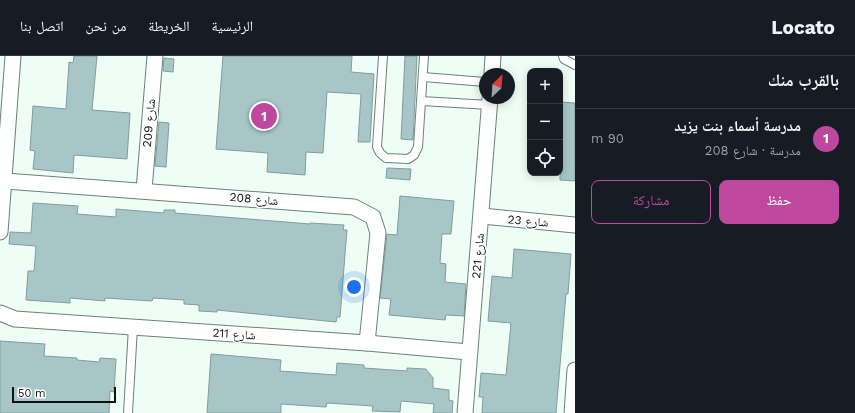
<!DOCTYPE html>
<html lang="ar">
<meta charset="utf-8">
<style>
:root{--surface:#171b24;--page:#242831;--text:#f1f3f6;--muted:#9ea1a6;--line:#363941;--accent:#be489e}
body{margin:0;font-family:"Work Sans","Noto Naskh Arabic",sans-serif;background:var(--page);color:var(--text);direction:rtl}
.controls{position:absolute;right:12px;top:12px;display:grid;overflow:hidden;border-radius:8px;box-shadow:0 2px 10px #0003}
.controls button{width:36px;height:36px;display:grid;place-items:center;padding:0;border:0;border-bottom:1px solid var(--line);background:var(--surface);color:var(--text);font:20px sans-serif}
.compass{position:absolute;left:479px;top:12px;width:36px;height:36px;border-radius:50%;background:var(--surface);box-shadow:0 2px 10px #0003;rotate:25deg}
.scale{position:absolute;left:12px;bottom:10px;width:104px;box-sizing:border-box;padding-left:4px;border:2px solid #08110d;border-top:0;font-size:11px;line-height:14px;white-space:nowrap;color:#08110d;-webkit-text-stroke:3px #fff;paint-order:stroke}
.you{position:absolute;left:354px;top:231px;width:14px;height:14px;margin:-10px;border:3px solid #fff;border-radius:50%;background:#1a73e8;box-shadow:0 0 0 6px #1a73e833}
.badge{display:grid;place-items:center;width:26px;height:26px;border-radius:50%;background:var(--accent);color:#fff;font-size:13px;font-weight:700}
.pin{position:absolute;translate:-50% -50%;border:2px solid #fff;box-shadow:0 1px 4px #0006}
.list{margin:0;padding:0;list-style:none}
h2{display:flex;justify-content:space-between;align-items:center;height:52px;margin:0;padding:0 16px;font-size:17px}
h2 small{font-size:13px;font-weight:400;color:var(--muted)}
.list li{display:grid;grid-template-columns:26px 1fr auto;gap:12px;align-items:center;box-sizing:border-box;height:60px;padding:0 16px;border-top:1px solid var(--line)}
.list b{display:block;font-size:15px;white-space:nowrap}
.list p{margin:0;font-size:13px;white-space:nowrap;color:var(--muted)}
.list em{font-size:13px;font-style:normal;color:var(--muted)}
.actions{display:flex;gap:8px;padding:12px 16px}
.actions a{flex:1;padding:9px 0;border:1px solid var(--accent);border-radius:8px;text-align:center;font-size:14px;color:var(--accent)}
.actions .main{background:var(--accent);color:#fff}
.icon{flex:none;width:22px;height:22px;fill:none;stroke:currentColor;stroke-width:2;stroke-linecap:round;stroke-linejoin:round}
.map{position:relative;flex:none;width:575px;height:357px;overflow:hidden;direction:ltr}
header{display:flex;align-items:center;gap:24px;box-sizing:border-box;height:56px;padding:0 20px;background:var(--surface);border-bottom:1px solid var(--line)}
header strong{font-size:19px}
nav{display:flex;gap:22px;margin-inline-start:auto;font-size:14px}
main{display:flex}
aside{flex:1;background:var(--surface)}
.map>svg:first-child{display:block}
.building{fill:#a8c6c7;stroke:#809d9e}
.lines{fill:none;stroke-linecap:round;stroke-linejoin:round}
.service-casing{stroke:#6a8277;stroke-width:10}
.minor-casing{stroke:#6a8277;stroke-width:17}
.service{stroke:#fff;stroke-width:8}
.minor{stroke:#fff;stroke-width:15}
.labels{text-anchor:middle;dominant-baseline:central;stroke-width:3;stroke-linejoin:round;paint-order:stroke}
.street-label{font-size:12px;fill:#08110d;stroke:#fff}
</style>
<header>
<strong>Locato</strong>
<nav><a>الرئيسية</a><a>الخريطة</a><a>من نحن</a><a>اتصل بنا</a></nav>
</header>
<main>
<aside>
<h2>بالقرب منك<small></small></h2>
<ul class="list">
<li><span class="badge">1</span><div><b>مدرسة أسماء بنت يزيد</b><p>مدرسة · شارع 208</p></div><em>90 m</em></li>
</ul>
<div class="actions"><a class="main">حفظ</a><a>مشاركة</a></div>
</aside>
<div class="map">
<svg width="575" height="357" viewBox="0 0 575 357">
<rect width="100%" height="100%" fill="#eefef6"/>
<g class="building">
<path d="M 74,0 L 97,0 L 92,54 L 130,57 L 127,103 L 74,99 L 73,117 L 33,113 L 35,95 L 30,94 L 33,50 L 66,53 L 69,6 L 73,7 Z"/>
<path d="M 223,0 L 352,0 L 351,16 L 374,18 L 370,86 L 358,86 L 361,38 L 327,36 L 323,97 L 306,96 L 305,119 L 267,116 L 268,97 L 216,93 Z"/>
<path d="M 405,0 L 417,0 L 413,84 L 401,83 Z"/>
<path d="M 164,2 L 174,3 L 173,16 L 163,15 Z"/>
<path d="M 560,46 L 575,47 L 575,125 L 560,124 Z"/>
<path d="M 159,66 L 169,67 L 166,111 L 155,110 Z"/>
<path d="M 387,112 L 411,113 L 410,124 L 386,122 Z"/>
<path d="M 400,140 L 454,145 L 451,178 L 442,178 L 440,207 L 446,208 L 445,226 L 466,228 L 464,260 L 446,259 L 445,264 L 389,259 L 391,243 L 380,242 L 387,178 L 397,179 Z"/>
<path d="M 33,147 L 78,150 L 77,158 L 116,161 L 116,153 L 164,157 L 164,154 L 175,154 L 175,157 L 310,168 L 310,167 L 344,169 L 343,174 L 347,174 L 340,261 L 337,261 L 336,266 L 217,254 L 217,256 L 199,255 L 199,249 L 184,248 L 184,244 L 153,242 L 152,245 L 105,242 L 105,245 L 70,242 L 70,247 L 26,244 L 28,215 L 34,215 L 36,190 L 9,188 L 10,176 L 31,177 Z"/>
<path d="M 514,193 L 571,198 L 568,238 L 566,238 L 556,357 L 482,357 L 483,341 L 479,341 L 481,317 L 506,319 L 511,267 L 488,265 L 492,220 L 512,222 Z"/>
<path d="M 0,285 L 45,288 L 44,300 L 77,302 L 77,304 L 99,306 L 100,302 L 116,303 L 114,336 L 110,335 L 109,357 L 0,357 Z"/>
<path d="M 211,298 L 281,304 L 280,315 L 336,319 L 337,307 L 364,309 L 364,312 L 407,315 L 407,312 L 426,313 L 433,322 L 433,332 L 449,334 L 449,344 L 453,345 L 452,357 L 433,357 L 434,348 L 401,345 L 400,356 L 372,355 L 373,350 L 327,347 L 326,351 L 281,348 L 281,357 L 207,357 Z"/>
</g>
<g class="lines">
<defs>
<g id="service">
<path d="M 383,0 L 377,91 L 380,97 L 386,102 L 408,103 L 414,99 L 418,91 L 424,0"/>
<path d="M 563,0 L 564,3 L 575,9"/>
<path d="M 423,21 L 485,26"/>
<path d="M 421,45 L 490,49"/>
<path d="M 128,357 L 133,271"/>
</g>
<g id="minor">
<path d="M 492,18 L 493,0"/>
<path d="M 5,125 L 354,151 L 373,161 L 378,177 L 367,287"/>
<path d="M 144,134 L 155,0"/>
<path d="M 482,160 L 575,169"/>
<path d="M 0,176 L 13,0"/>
<path d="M 0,257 L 15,263 L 367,287 L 469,296"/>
<path d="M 465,357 L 490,42"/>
<path d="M 572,357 L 575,314"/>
</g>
</defs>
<use href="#service" class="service-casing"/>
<use href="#minor" class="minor-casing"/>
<use href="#service" class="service"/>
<use href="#minor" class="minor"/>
</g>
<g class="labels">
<g class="street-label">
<text transform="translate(149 67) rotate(-85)">شارع 209</text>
<text transform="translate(254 143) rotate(5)">شارع 208</text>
<text transform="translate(528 165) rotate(5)">شارع 23</text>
<text transform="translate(478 200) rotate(-85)">شارع 221</text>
<text transform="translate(234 278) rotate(4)">شارع 211</text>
</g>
</g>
</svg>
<div class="controls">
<button>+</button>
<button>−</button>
<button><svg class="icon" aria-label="locate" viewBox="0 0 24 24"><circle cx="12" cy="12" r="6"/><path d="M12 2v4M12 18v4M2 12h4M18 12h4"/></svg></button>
</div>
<svg class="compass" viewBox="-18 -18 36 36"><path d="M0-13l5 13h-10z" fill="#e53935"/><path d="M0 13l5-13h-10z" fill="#9ea1a6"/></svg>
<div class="scale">50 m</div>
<div class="you"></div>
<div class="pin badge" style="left:264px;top:60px">1</div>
</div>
</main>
